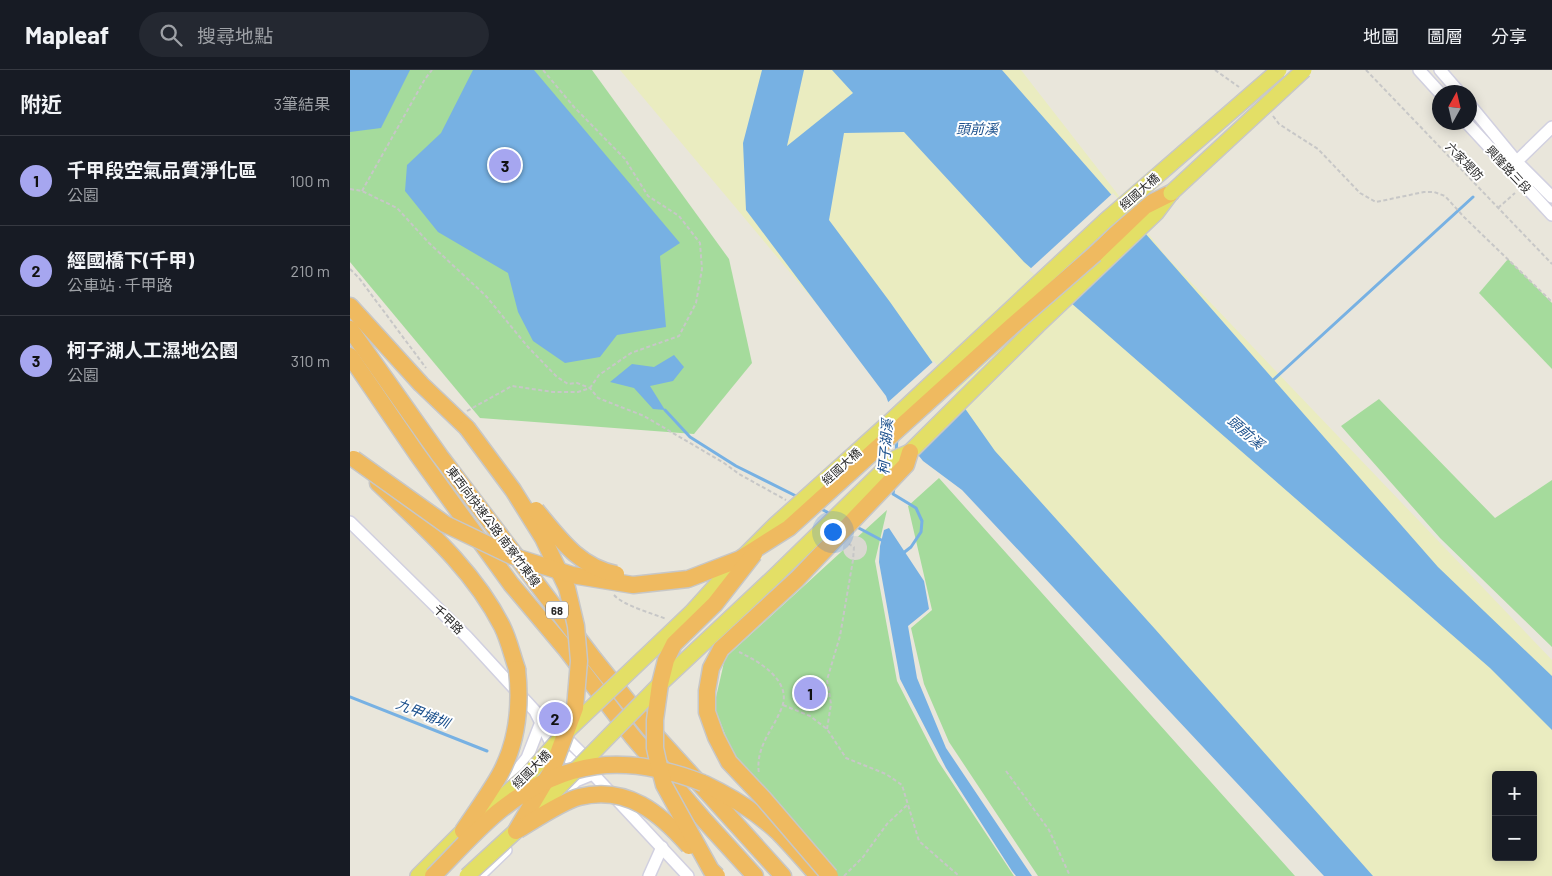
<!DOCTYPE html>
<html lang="zh-TW">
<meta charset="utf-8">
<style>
:root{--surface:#171b24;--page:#242831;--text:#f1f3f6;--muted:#9ea1a6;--line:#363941;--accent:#a6a6f0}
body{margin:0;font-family:Barlow,"Noto Sans TC",sans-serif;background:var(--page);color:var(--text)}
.controls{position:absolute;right:15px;bottom:15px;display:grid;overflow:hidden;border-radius:5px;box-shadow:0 2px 12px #0003}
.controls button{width:45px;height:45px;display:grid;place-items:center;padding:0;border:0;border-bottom:1px solid var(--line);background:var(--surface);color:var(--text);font:25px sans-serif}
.compass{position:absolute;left:1082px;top:15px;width:45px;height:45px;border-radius:50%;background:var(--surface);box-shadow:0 2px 12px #0003;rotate:8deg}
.you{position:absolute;left:482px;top:461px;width:18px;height:18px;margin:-12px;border:4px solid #fff;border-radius:50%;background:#1a73e8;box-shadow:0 0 0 8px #1a73e833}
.badge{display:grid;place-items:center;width:32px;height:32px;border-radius:50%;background:var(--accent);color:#111;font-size:16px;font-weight:700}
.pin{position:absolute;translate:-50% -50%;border:2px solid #fff;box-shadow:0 1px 5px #0006}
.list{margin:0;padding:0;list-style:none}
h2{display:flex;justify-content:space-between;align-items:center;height:65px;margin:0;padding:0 20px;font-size:21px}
h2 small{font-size:16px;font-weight:400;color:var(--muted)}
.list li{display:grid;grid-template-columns:32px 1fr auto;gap:15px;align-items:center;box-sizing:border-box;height:90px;padding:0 20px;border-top:1px solid var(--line)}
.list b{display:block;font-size:19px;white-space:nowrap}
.list p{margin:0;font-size:16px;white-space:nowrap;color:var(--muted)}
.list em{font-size:16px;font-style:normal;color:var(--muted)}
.icon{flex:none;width:28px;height:28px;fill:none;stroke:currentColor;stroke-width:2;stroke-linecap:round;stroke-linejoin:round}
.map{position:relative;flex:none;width:1202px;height:806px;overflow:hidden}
header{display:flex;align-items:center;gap:30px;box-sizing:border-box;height:70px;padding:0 25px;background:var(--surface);border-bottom:1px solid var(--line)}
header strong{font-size:24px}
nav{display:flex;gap:28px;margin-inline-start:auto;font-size:18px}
.search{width:350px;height:45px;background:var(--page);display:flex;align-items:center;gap:12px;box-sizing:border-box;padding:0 18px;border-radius:28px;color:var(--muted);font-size:19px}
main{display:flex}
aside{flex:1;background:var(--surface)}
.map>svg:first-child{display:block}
.green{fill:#a5db9c}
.sand{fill:#eaecc0;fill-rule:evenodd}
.plaza{fill:#dad8d1}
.water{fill:#77b1e3}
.pier{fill:#e9e6db}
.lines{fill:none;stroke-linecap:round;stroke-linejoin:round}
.stream{stroke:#77b1e3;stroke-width:3}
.minor-casing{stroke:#d1d0e0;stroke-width:14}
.major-casing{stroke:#c7c7c7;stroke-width:18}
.highway-casing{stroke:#c7c7c7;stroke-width:19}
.path{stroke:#c7c7c7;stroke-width:2;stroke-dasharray:4 2.5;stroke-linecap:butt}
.minor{stroke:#fff;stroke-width:11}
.major{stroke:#e3df66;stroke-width:15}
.highway{stroke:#efba60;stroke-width:16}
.major-bridge-casing{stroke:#c7c7c7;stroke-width:18;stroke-linecap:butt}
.highway-bridge-casing{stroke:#c7c7c7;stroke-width:19;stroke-linecap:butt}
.major-bridge{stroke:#e3df66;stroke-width:15}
.highway-bridge{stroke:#efba60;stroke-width:16}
.labels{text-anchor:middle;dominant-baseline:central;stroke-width:4;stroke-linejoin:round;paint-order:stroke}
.shield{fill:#fff;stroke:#686868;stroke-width:1}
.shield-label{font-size:11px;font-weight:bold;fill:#282828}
.street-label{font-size:12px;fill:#282828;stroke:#fff}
.water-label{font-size:14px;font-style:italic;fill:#194e8b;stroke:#fff}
</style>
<header>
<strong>Mapleaf</strong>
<div class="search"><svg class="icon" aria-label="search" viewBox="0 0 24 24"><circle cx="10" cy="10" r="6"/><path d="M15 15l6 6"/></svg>搜尋地點</div>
<nav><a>地圖</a><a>圖層</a><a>分享</a></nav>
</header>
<main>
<aside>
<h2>附近<small>3筆結果</small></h2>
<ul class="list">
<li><span class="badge">1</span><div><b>千甲段空氣品質淨化區</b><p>公園</p></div><em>100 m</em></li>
<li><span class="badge">2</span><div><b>經國橋下(千甲)</b><p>公車站 · 千甲路</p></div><em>210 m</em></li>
<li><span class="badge">3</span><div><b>柯子湖人工濕地公園</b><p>公園</p></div><em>310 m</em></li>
</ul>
</aside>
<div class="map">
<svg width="1202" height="806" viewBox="0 0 1202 806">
<rect width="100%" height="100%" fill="#e9e6db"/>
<g class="green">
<path d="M 0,0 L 242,0 L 379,189 L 402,293 L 344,364 L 130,348 L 0,192 Z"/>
<path d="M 1158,189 L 1202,233 L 1202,299 L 1129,223 Z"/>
<path d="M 1029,329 L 1145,448 L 1202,410 L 1202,577 L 1090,468 L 991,356 Z"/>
<path d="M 589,408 L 945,806 L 688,806 L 599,672 L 574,614 L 561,558 L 582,540 L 558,436 Z"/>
<path d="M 537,440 L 525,491 L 547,611 L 588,691 L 664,806 L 480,806 L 387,695 L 364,636 L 375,588 Z"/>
</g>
<path class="sand" d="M 270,0 L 671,0 L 815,185 L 1202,590 L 1202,806 L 975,806 L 591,382 ZM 1146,705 L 1183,705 L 1183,787 L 1146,787 Z"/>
<circle class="plaza" cx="505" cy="478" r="12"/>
<g class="water">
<path d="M 0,0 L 60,0 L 31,58 L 0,62 Z"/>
<path d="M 123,0 L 184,0 L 330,173 L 310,186 L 316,257 L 267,265 L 250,287 L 215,293 L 183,271 L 168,242 L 158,203 L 88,162 L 55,121 L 57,95 L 91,63 Z"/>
<path d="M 412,0 L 454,0 L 437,76 L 503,23 L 482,0 L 652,0 L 1088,497 L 1202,606 L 1202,660 L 1140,598 L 674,192 L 554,62 L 494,63 L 479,150 L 540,232 L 645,381 L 805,559 L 1023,806 L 974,806 L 612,420 L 573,391 L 548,360 L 536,326 L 396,140 L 393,73 Z"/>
<path d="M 324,285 L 334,297 L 323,311 L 300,316 L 315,340 L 303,339 L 284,318 L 260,312 L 282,294 L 304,297 Z"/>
<path d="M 539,458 L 574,511 L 579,539 L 558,556 L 567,608 L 596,678 L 682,806 L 666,806 L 662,801 L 596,698 L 550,609 L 529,492 L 530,476 L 534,460 Z"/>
</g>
<g class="pier">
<path d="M 763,123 L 796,159 L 719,235 L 679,200 Z"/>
<path d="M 584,291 L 615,335 L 564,384 L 545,361 L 536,334 Z"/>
</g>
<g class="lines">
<g class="stream">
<path d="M 922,311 L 1123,127"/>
<path d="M 315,340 L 340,367 L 386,396 L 448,427"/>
<path d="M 546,384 L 547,367"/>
<path d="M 544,417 L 543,424 L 566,438 L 572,451 L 571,462 L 561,477 L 552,484"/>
<path d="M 469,438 L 481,444"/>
<path d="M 505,456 L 535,472"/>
<path d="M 0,627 L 137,681"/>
</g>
<defs>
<g id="minor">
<path d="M 1069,0 L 1090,23"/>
<path d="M 1090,0 L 1109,22"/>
<path d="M 1120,35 L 1167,92 L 1202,127"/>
<path d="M 1116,52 L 1202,145"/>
<path d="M 1162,96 L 1202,57"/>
<path d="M 0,452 L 117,567 L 185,641 L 200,671 L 226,695 L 235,700"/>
<path d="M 191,652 L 209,661 L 235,687 L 243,704 L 338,806"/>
<path d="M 147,725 L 177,688 L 191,652"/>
<path d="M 205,731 L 226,711 L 243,704"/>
<path d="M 129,806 L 156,780"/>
<path d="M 299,806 L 312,777"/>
</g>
<g id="major">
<path d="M 560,382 L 688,255 L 806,143 L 821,123"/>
<path d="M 68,806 L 113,761"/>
</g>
<g id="highway">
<path d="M 745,184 L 795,136 L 821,123"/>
<path d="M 0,236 L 71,314 L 117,358"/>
<path d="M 0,259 L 90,386 L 244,589 L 300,659 L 433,806"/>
<path d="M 0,286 L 67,384 L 161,514 L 215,578 L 282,666 L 355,751 L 405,806"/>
<path d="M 28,413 C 74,457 123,499 152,556 C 159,570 162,585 167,599"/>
<path d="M 355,714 C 382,727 407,742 429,763 C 443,777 455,792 468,806"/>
</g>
</defs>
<use href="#minor" class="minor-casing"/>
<use href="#major" class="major-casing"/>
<use href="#highway" class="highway-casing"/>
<g class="path">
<path d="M 865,0 L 889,17"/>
<path d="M 1016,0 L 1202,194"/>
<path d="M 923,46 L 929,54 L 968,79 L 1010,123 L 1026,132 L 1074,122 L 1084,122 L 1095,126 L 1114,147 L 1202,232"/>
<path d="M 0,119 L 12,121 L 47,138 L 79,173 L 136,226 L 178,277 L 207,307 L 218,314 L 227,313 L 240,318 L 248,328 L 294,346 L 374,393 L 389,404 L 436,430"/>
<path d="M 12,121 L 75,9 L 82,0"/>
<path d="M 1148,138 L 1165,123"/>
<path d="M 0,199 L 9,208 L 76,298"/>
<path d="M 117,341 L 162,316 L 203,322 L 228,322 L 240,318 L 249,305 L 281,283 L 329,266 L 346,233 L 352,199 L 350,173 L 329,146 L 298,126 L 275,89 L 224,37 L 193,0"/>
<path d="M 264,525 C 274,536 302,543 316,549"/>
<path d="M 389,582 C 408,591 442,610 432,637 C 423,661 405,676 409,704"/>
<path d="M 433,635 L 460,646 L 477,659 L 496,688 L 536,704 L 552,715 L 569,771 L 609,806"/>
<path d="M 477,659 L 481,634 L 477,610 L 490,566 L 503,490 L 504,477 L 499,474"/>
<path d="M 656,701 L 699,760 L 720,806"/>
<path d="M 494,806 L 513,787 L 537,754 L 557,735"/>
</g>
<use href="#minor" class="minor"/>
<use href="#major" class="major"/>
<use href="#highway" class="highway"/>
<defs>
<g id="major-bridge">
<path d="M 821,123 L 954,0"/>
<path d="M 121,754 L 178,705 L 215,663 L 342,542 L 379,501 L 424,456 L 543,349 L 755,151 L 929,0"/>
<path d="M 117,806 L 166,761 L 310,614 L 424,507 L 546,388 L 560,382"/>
</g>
<g id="highway-bridge">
<path d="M 117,358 L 163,420 L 193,468 L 217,518 L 226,556 L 229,591 L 225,638 L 202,700 L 166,761"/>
<path d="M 4,389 L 95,454 L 162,486 L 222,505 L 283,515 L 338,509 L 390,489 L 439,458 L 661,257 L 745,184"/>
<path d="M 186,440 C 209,468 229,497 266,504"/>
<path d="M 168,760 C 183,751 213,731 229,727 C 277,715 310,743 339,776"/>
<path d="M 113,761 C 125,743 138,725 149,706 C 167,674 171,635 167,599"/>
<path d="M 83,806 C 104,785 125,761 148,742 C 214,688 276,683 353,713"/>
<path d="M 367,806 L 361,800 L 314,715 L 309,696 L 305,678 L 305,650 L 310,614 L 316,590 L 324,574 L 365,534 L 404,484"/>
<path d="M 480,806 L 413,728 L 379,692 L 366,667 L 357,642 L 357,621 L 361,598 L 371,579 L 447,509 L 556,395 L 560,382"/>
</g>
</defs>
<use href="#major-bridge" class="major-bridge-casing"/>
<use href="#highway-bridge" class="highway-bridge-casing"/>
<use href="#major-bridge" class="major-bridge"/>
<use href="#highway-bridge" class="highway-bridge"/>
</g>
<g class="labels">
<rect class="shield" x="196" y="531.5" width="22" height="17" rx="4"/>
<g class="shield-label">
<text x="207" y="540">68</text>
</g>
<g class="street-label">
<text transform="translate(1115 91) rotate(46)">六家堤防</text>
<text transform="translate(1159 99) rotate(47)">興隆路三段</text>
<text transform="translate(789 121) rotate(-41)">經國大橋</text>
<text transform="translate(491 396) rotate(-42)">經國大橋</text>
<text transform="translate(144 456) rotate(53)">東西向快速公路 南寮竹東線</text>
<text transform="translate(99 549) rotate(44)">千甲路</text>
<text transform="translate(181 699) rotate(-45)">經國大橋</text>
</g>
<g class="water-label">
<text x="627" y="58">頭前溪</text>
<text transform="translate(896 362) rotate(41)">頭前溪</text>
<text transform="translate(535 377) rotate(-86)">柯子湖溪</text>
<text transform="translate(73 643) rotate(22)">九甲埔圳</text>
</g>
</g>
</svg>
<div class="controls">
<button>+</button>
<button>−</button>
</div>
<svg class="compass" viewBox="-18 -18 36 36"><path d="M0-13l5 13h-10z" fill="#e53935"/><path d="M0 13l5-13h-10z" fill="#9ea1a6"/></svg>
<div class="you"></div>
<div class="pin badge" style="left:460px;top:623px">1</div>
<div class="pin badge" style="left:205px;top:648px">2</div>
<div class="pin badge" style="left:155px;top:95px">3</div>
</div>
</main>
